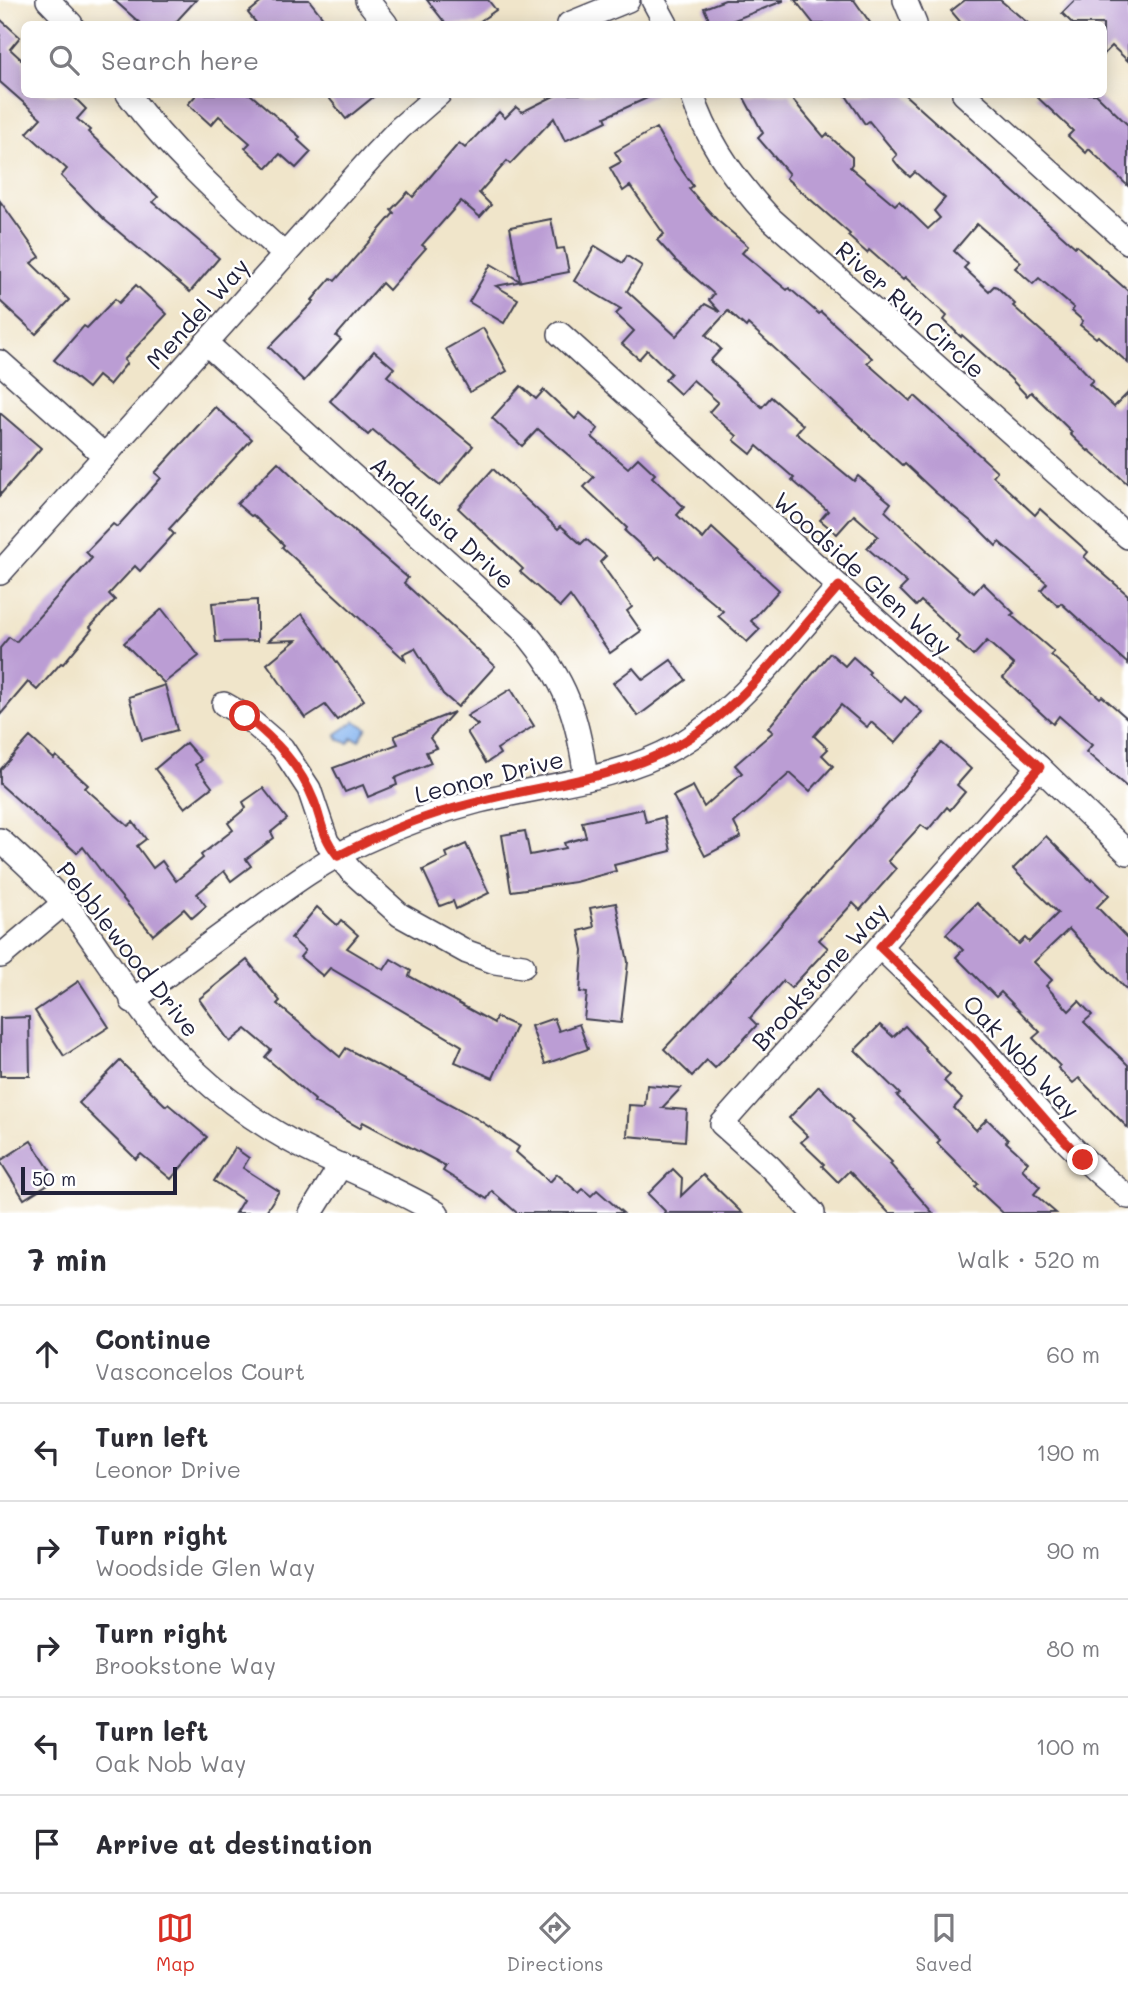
<!DOCTYPE html>
<meta charset="utf-8">
<style>
:root{--surface:#fff;--page:#f7f7f7;--text:#2b2b33;--muted:#7c7c81;--line:#e1e1e2;--accent:#d93025}
body{margin:0;font-family:Mali,sans-serif;background:var(--page);color:var(--text)}
.scale{position:absolute;left:21px;bottom:18px;width:156px;box-sizing:border-box;padding-left:7px;border:4px solid #22223b;border-top:0;font-size:19px;line-height:24px;white-space:nowrap;color:#22223b;-webkit-text-stroke:5px #fff;paint-order:stroke}
.stop{position:absolute;width:21px;height:21px;margin:-16px;border:5px solid #d93025;border-radius:50%;background:#fff}
.stop.end{background:#d93025;border-color:#fff;box-shadow:0 2px 7px #0008}
.list{margin:0;padding:0;list-style:none}
h2{display:flex;justify-content:space-between;align-items:center;height:91px;margin:0;padding:0 28px;font-size:30px}
h2 small{font-size:23px;font-weight:400;color:var(--muted)}
.list li{display:grid;grid-template-columns:46px 1fr auto;gap:21px;align-items:center;box-sizing:border-box;height:98px;padding:0 28px;border-top:2px solid var(--line)}
.list b{display:block;font-size:26px;white-space:nowrap}
.list p{margin:0;font-size:23px;white-space:nowrap;color:var(--muted)}
.list em{font-size:23px;font-style:normal;color:var(--muted)}
.icon{flex:none;width:38px;height:38px;fill:none;stroke:currentColor;stroke-width:2;stroke-linecap:round;stroke-linejoin:round}
.map{position:relative;flex:none;width:1128px;height:1213px;overflow:hidden}
.search{position:absolute;background:var(--surface);box-shadow:0 4px 18px #0003;left:21px;right:21px;top:21px;height:77px;display:flex;align-items:center;gap:18px;box-sizing:border-box;padding:0 24px;border-radius:10px;color:var(--muted);font-size:26px}
.sheet{height:679px;background:var(--surface)}
nav{display:flex;justify-content:space-around;align-items:center;box-sizing:border-box;height:98px;border-top:2px solid var(--line);background:var(--surface);font-size:19px;color:var(--muted)}
nav a{display:grid;justify-items:center;gap:4px}
nav .on{color:var(--accent)}
.map>svg:first-child{display:block}
.water{fill:#84b4ef;stroke:#536b95;stroke-width:2}
.building{fill:#bb9dd4}
.lines{fill:none;stroke-linecap:round;stroke-linejoin:round}
.street-casing{stroke:#413f50;stroke-width:26}
.street{stroke:#fff;stroke-width:23}
.route{stroke:#d93025;stroke-width:9}
.labels{text-anchor:middle;dominant-baseline:central;stroke-width:5;stroke-linejoin:round;paint-order:stroke}
.street-label{font-size:24px;fill:#22223b;stroke:#fff}
</style>
<div class="map">
<svg width="1128" height="1213" viewBox="0 0 1128 1213">
<rect width="100%" height="100%" fill="#fff"/>
<filter id="ink" filterUnits="userSpaceOnUse"><feTurbulence type="fractalNoise" baseFrequency=".0143" numOctaves="2"/><feDisplacementMap in="SourceGraphic" scale="14" xChannelSelector="R" yChannelSelector="G"/><feConvolveMatrix kernelMatrix="1 2 1 2 8 2 1 2 1" color-interpolation-filters="sRGB"/></filter>
<filter id="wash" filterUnits="userSpaceOnUse"><feTurbulence type="fractalNoise" baseFrequency=".00686" numOctaves="4" result="noise"/><feDisplacementMap in="SourceGraphic" scale="28" xChannelSelector="R" yChannelSelector="G"/><feGaussianBlur stdDeviation="1.57" result="paint"/><feColorMatrix in="noise" values="0 0 0 0 0 0 0 0 0 0 0 0 0 0 0 0 0 1.4 0 .05"/><feComposite in="paint" operator="in"/></filter>
<g filter="url(#wash)">
<rect width="100%" height="100%" fill="#f0e5ca"/>
<path class="water" d="M 355,721 L 367,728 L 359,740 L 352,738 L 348,743 L 339,740 L 336,734 Z"/>
<g id="blocks">
<g class="building">
<path d="M 114,0 L 196,0 L 174,24 L 141,24 Z"/>
<path d="M 264,0 L 309,0 L 328,24 L 257,24 L 248,13 Z"/>
<path d="M 427,0 L 488,0 L 496,10 L 476,24 L 446,24 Z"/>
<path d="M 725,0 L 783,0 L 783,1 L 724,24 L 711,24 L 704,8 Z"/>
<path d="M 795,0 L 854,0 L 871,24 L 814,24 Z"/>
<path d="M 965,0 L 1000,0 L 1029,24 L 962,24 L 951,11 Z"/>
<path d="M 1075,0 L 1128,0 L 1128,61 L 1112,46 L 1103,55 L 1103,24 L 1073,24 L 1062,13 Z"/>
<path d="M 0,19 L 20,37 L 10,49 L 24,62 L 24,94 L 71,94 L 86,109 L 77,119 L 90,130 L 88,132 L 158,197 L 153,202 L 219,258 L 190,292 L 106,221 L 61,176 L 67,169 L 27,133 L 41,118 L 0,82 Z"/>
<path d="M 197,94 L 250,94 L 300,137 L 298,140 L 311,152 L 296,168 L 280,154 L 267,168 L 245,148 L 250,143 L 219,116 L 211,125 L 188,104 Z"/>
<path d="M 326,94 L 377,94 L 346,119 Z"/>
<path d="M 558,94 L 656,94 L 605,117 L 607,121 L 565,141 L 554,118 L 510,164 L 507,161 L 479,193 L 491,205 L 480,217 L 461,201 L 422,245 L 426,248 L 389,290 L 382,283 L 336,336 L 341,340 L 304,381 L 269,347 L 314,301 L 312,300 L 331,278 L 335,281 L 394,213 L 391,210 L 408,192 L 413,197 L 459,143 L 465,148 L 499,112 L 505,118 L 516,107 L 522,112 Z"/>
<path d="M 742,94 L 788,94 L 824,137 L 827,134 L 852,157 L 852,164 L 850,167 L 895,205 L 899,201 L 928,229 L 940,218 L 934,211 L 945,198 L 915,172 L 910,177 L 900,168 L 893,159 L 897,155 L 869,121 L 865,124 L 845,94 L 904,94 L 1075,247 L 1076,245 L 1128,291 L 1128,363 L 1098,336 L 1096,338 L 1080,325 L 1083,321 L 1072,311 L 1074,308 L 1039,278 L 1033,284 L 1015,268 L 1021,262 L 977,224 L 954,251 L 968,264 L 964,268 L 989,291 L 994,286 L 997,287 L 1015,304 L 1013,306 L 1075,361 L 1093,380 L 1089,384 L 1114,407 L 1128,393 L 1128,484 L 1089,450 L 1088,451 L 1070,434 L 1072,432 L 1031,392 L 1027,396 L 1010,378 L 962,335 L 961,337 L 944,320 L 947,316 L 905,277 L 903,280 L 869,250 L 867,253 L 848,236 L 850,234 L 786,178 L 789,174 L 758,138 L 763,133 Z"/>
<path d="M 1034,94 L 1096,94 L 1128,125 L 1128,186 L 1089,149 L 1086,153 L 1068,136 L 1073,131 Z"/>
<path d="M 656,128 L 674,159 L 693,186 L 689,189 L 717,220 L 748,246 L 742,253 L 787,290 L 789,288 L 819,314 L 821,312 L 872,358 L 867,363 L 910,401 L 915,396 L 997,471 L 993,476 L 1035,515 L 1040,509 L 1088,552 L 1084,557 L 1128,595 L 1128,664 L 1061,603 L 1058,606 L 1041,590 L 1047,583 L 999,542 L 996,546 L 973,523 L 936,493 L 905,464 L 903,466 L 748,324 L 746,327 L 728,311 L 706,335 L 721,349 L 710,361 L 762,407 L 771,397 L 803,425 L 796,433 L 854,481 L 858,476 L 891,503 L 885,511 L 927,550 L 926,551 L 974,593 L 983,583 L 1014,613 L 1011,615 L 1054,652 L 1051,655 L 1100,698 L 1102,696 L 1128,719 L 1128,788 L 1086,752 L 1092,745 L 1059,716 L 1053,724 L 1003,678 L 1014,665 L 987,641 L 973,656 L 957,641 L 960,637 L 921,601 L 916,606 L 900,590 L 907,583 L 867,548 L 878,536 L 854,515 L 837,534 L 820,520 L 828,511 L 792,480 L 794,478 L 757,446 L 751,454 L 734,440 L 737,436 L 709,412 L 718,402 L 693,380 L 680,394 L 665,380 L 671,373 L 647,350 L 639,359 L 622,344 L 634,331 L 616,314 L 621,309 L 574,281 L 595,246 L 623,263 L 627,256 L 642,266 L 627,291 L 676,336 L 705,304 L 720,312 L 709,300 L 714,294 L 675,260 L 657,240 L 664,234 L 630,186 L 623,191 L 610,168 L 621,162 L 615,152 Z"/>
<path d="M 0,201 L 40,257 L 31,263 L 69,300 L 36,334 L 0,301 Z"/>
<path d="M 551,219 L 557,249 L 564,248 L 569,272 L 496,286 L 518,299 L 504,323 L 469,302 L 491,264 L 520,281 L 510,227 Z"/>
<path d="M 136,285 L 167,314 L 124,360 L 127,363 L 109,385 L 98,376 L 88,388 L 54,360 L 84,326 L 87,328 L 115,299 L 119,303 Z"/>
<path d="M 483,328 L 507,371 L 470,392 L 446,349 Z"/>
<path d="M 374,351 L 394,368 L 387,376 L 473,446 L 440,486 L 373,430 L 368,435 L 330,401 Z"/>
<path d="M 521,386 L 536,399 L 544,390 L 575,419 L 580,413 L 598,429 L 592,437 L 628,468 L 638,458 L 655,474 L 652,477 L 684,507 L 677,515 L 703,539 L 712,528 L 779,590 L 751,621 L 760,629 L 747,642 L 718,616 L 723,611 L 659,556 L 656,559 L 625,531 L 627,528 L 584,487 L 594,477 L 538,429 L 522,446 L 492,418 Z"/>
<path d="M 215,407 L 252,439 L 169,529 L 174,534 L 140,571 L 135,566 L 109,594 L 115,600 L 90,627 L 92,629 L 63,664 L 61,663 L 37,690 L 28,682 L 0,715 L 0,648 L 9,637 L 16,642 L 92,558 L 86,552 L 113,524 L 117,527 L 161,478 L 155,473 Z"/>
<path d="M 0,413 L 41,448 L 0,495 Z"/>
<path d="M 278,462 L 322,504 L 408,578 L 404,583 L 495,666 L 458,707 L 443,694 L 415,648 L 403,654 L 405,660 L 282,547 L 284,545 L 253,515 L 251,516 L 237,504 Z"/>
<path d="M 493,469 L 558,529 L 561,526 L 581,544 L 586,539 L 606,556 L 600,562 L 632,607 L 627,611 L 641,631 L 610,653 L 570,596 L 560,607 L 520,572 L 523,569 L 458,508 Z"/>
<path d="M 257,600 L 257,641 L 216,642 L 212,603 Z"/>
<path d="M 162,609 L 199,656 L 164,683 L 124,643 Z"/>
<path d="M 302,614 L 364,700 L 337,720 L 325,705 L 305,718 L 267,664 L 296,640 L 268,641 Z"/>
<path d="M 830,653 L 845,666 L 853,657 L 870,672 L 868,674 L 901,702 L 905,697 L 922,712 L 895,743 L 871,722 L 867,727 L 841,705 L 814,736 L 828,749 L 822,755 L 833,766 L 810,791 L 790,773 L 734,823 L 741,837 L 705,856 L 673,796 L 693,786 L 704,807 L 742,773 L 735,765 L 773,732 L 768,728 Z"/>
<path d="M 671,660 L 686,680 L 638,716 L 613,683 L 633,668 L 643,680 Z"/>
<path d="M 165,685 L 177,730 L 142,740 L 129,697 Z"/>
<path d="M 511,689 L 534,726 L 497,749 L 500,754 L 486,763 L 467,732 L 478,725 L 467,716 Z"/>
<path d="M 454,712 L 430,738 L 437,748 L 426,752 L 431,763 L 395,778 L 397,785 L 368,797 L 363,785 L 345,792 L 333,768 L 398,744 L 394,736 Z"/>
<path d="M 30,737 L 54,759 L 56,756 L 88,785 L 85,788 L 128,826 L 133,822 L 146,839 L 137,846 L 153,868 L 162,861 L 176,881 L 203,858 L 201,855 L 233,830 L 228,823 L 246,808 L 243,802 L 263,788 L 287,819 L 271,832 L 274,838 L 246,859 L 251,866 L 231,881 L 224,871 L 197,894 L 206,906 L 192,918 L 184,909 L 153,935 L 113,887 L 83,847 L 77,853 L 0,784 L 0,770 Z"/>
<path d="M 186,743 L 201,760 L 195,765 L 212,787 L 185,808 L 155,769 Z"/>
<path d="M 942,743 L 971,769 L 957,785 L 965,792 L 950,810 L 947,807 L 928,830 L 921,825 L 888,861 L 896,869 L 860,910 L 853,903 L 819,940 L 828,948 L 791,988 L 783,981 L 750,1018 L 757,1025 L 742,1041 L 715,1068 L 707,1060 L 692,1076 L 664,1049 L 774,933 Z"/>
<path d="M 643,809 L 646,822 L 664,817 L 671,851 L 614,865 L 616,871 L 575,882 L 511,891 L 502,835 L 525,831 L 530,855 L 566,848 L 564,843 L 586,837 L 582,822 Z"/>
<path d="M 1046,836 L 1091,881 L 1093,879 L 1109,895 L 1097,907 L 1128,939 L 1128,991 L 1069,929 L 1034,962 L 1052,980 L 1046,986 L 1069,1011 L 1079,1001 L 1092,1015 L 1084,1022 L 1128,1065 L 1128,1128 L 1079,1078 L 1073,1083 L 1058,1068 L 1060,1066 L 1033,1038 L 1040,1032 L 1001,992 L 996,997 L 956,957 L 963,950 L 946,934 L 977,903 L 1019,944 L 1025,938 L 1029,942 L 1058,913 L 1013,869 Z"/>
<path d="M 466,844 L 489,893 L 456,909 L 453,901 L 440,906 L 423,870 L 448,858 L 446,853 Z"/>
<path d="M 616,903 L 628,962 L 621,1023 L 584,1019 L 587,993 L 580,992 L 583,950 L 579,931 L 594,927 L 590,908 Z"/>
<path d="M 317,907 L 337,925 L 341,920 L 358,935 L 347,948 L 384,970 L 391,959 L 411,971 L 409,976 L 494,1023 L 496,1017 L 516,1026 L 493,1078 L 455,1062 L 462,1046 L 330,968 L 323,976 L 300,957 L 305,951 L 291,938 Z"/>
<path d="M 247,960 L 280,1001 L 277,1004 L 340,1057 L 346,1048 L 476,1118 L 519,1147 L 516,1152 L 550,1182 L 557,1174 L 579,1193 L 583,1189 L 591,1196 L 597,1190 L 623,1213 L 517,1213 L 492,1191 L 487,1199 L 443,1171 L 446,1166 L 363,1122 L 360,1128 L 314,1102 L 315,1100 L 265,1057 L 271,1050 L 246,1029 L 230,1042 L 199,999 Z"/>
<path d="M 79,981 L 109,1027 L 64,1056 L 35,1011 Z"/>
<path d="M 29,1017 L 30,1076 L 0,1076 L 0,1018 Z"/>
<path d="M 554,1018 L 559,1031 L 579,1024 L 588,1049 L 545,1064 L 531,1026 Z"/>
<path d="M 880,1025 L 893,1037 L 905,1026 L 925,1047 L 924,1048 L 950,1075 L 944,1081 L 962,1099 L 954,1108 L 976,1130 L 987,1119 L 1008,1140 L 1006,1142 L 1028,1162 L 1022,1169 L 1040,1187 L 1034,1194 L 1056,1213 L 1003,1213 L 975,1187 L 978,1184 L 937,1143 L 940,1140 L 897,1096 L 900,1094 L 855,1050 Z"/>
<path d="M 120,1061 L 166,1106 L 168,1104 L 207,1137 L 171,1179 L 141,1154 L 136,1159 L 79,1103 Z"/>
<path d="M 647,1085 L 681,1088 L 662,1108 L 687,1110 L 685,1141 L 627,1136 L 629,1105 L 645,1106 Z"/>
<path d="M 819,1086 L 853,1120 L 851,1122 L 892,1162 L 890,1164 L 933,1213 L 889,1213 L 849,1171 L 838,1182 L 822,1166 L 824,1164 L 801,1142 L 808,1136 L 789,1118 Z"/>
<path d="M 31,1141 L 56,1179 L 24,1199 L 0,1161 Z"/>
<path d="M 235,1148 L 249,1158 L 243,1168 L 279,1191 L 265,1213 L 235,1213 L 243,1200 L 214,1181 Z"/>
<path d="M 673,1169 L 682,1178 L 681,1196 L 703,1175 L 742,1213 L 664,1213 L 665,1211 L 648,1194 Z"/>
</g>
</g>
</g>
<g filter="url(#ink)">
<use href="#blocks" fill-opacity="0" stroke="#413f50" stroke-width="2"/>
<g class="lines">
<defs>
<g id="street">
<path d="M 48,0 L 71,24"/>
<path d="M 367,0 L 386,24"/>
<path d="M 653,0 L 666,24"/>
<path d="M 905,0 L 915,24"/>
<path d="M 569,24 L 628,0"/>
<path d="M 128,94 C 173,155 229,204 285,255"/>
<path d="M 692,94 C 707,142 736,182 770,218 L 1128,537"/>
<path d="M 964,94 L 1128,242"/>
<path d="M 560,334 L 1039,767 L 1128,853"/>
<path d="M 206,343 L 524,631 C 566,680 578,716 586,779"/>
<path d="M 0,362 L 105,456"/>
<path d="M 0,573 L 376,153 L 400,128 L 439,94"/>
<path d="M 224,704 L 245,716 L 282,748 L 309,789 L 327,842 L 351,871 L 400,915 L 467,952 L 495,962 L 523,966"/>
<path d="M 0,840 C 30,867 60,895 84,928 C 121,980 147,1026 195,1071 C 223,1097 255,1121 289,1140 C 337,1167 390,1184 437,1213"/>
<path d="M 880,947 C 912,978 945,1008 975,1040 C 1025,1094 1069,1152 1128,1197"/>
<path d="M 1,956 L 64,903"/>
<path d="M 132,1001 C 171,972 209,944 248,916 C 285,889 322,861 364,842 C 400,825 440,811 479,801 C 545,785 617,780 677,746 C 738,712 792,638 839,586"/>
<path d="M 311,1213 L 341,1165"/>
<path d="M 813,1213 L 770,1167 L 722,1124 L 1039,767"/>
</g>
</defs>
<use href="#street" class="street-casing"/>
<use href="#street" class="street"/>
</g>
</g>
<g class="lines" filter="url(#ink)">
<path class="route" d="M 245,716 C 275,740 300,765 314,801 C 322,822 322,837 338,856 C 382,832 428,814 477,802 C 544,784 614,780 676,746 C 736,714 793,638 839,586 L 1040,767 L 880,947 L 975,1039 L 1050,1125 L 1083,1160"/>
</g>
<g class="labels">
<g class="street-label">
<text transform="translate(911 309) rotate(42)">River Run Circle</text>
<text transform="translate(197 313) rotate(-48)">Mendel Way</text>
<text transform="translate(443 522) rotate(42)">Andalusia Drive</text>
<text transform="translate(863 573) rotate(42)">Woodside Glen Way</text>
<text transform="translate(489 776) rotate(-14)">Leonor Drive</text>
<text transform="translate(129 949) rotate(52)">Pebblewood Drive</text>
<text transform="translate(819 976) rotate(-48)">Brookstone Way</text>
<text transform="translate(1022 1056) rotate(47)">Oak Nob Way</text>
</g>
</g>
</svg>
<div class="scale">50 m</div>
<div class="stop" style="left:245px;top:716px"></div>
<div class="stop end" style="left:1083px;top:1160px"></div>
<div class="search"><svg class="icon" aria-label="search" viewBox="0 0 24 24"><circle cx="10" cy="10" r="6"/><path d="M15 15l6 6"/></svg>Search here</div>
</div>
<section class="sheet">
<h2>7 min<small>Walk · 520 m</small></h2>
<ul class="list">
<li><svg class="icon" aria-label="ahead" viewBox="0 0 24 24"><path d="M12 20V5M6 11l6-6 6 6"/></svg><div><b>Continue</b><p>Vasconcelos Court</p></div><em>60 m</em></li>
<li><svg class="icon" aria-label="left" viewBox="0 0 24 24"><path d="M17 20v-9H6M10 6l-5 5 5 5"/></svg><div><b>Turn left</b><p>Leonor Drive</p></div><em>190 m</em></li>
<li><svg class="icon" aria-label="right" viewBox="0 0 24 24"><path d="M7 20v-9h11M14 6l5 5-5 5"/></svg><div><b>Turn right</b><p>Woodside Glen Way</p></div><em>90 m</em></li>
<li><svg class="icon" aria-label="right" viewBox="0 0 24 24"><path d="M7 20v-9h11M14 6l5 5-5 5"/></svg><div><b>Turn right</b><p>Brookstone Way</p></div><em>80 m</em></li>
<li><svg class="icon" aria-label="left" viewBox="0 0 24 24"><path d="M17 20v-9H6M10 6l-5 5 5 5"/></svg><div><b>Turn left</b><p>Oak Nob Way</p></div><em>100 m</em></li>
<li><svg class="icon" aria-label="arrive" viewBox="0 0 24 24"><path d="M6 21V4h12l-3 4 3 4H6"/></svg><div><b>Arrive at destination</b></div></li>
</ul>
</section>
<nav>
<a class="on"><svg class="icon" aria-label="map" viewBox="0 0 24 24"><path d="M3 6l6-2 6 2 6-2v14l-6 2-6-2-6 2zM9 4v14M15 6v14"/></svg>Map</a>
<a><svg class="icon" aria-label="directions" viewBox="0 0 24 24"><path d="M12 3l9 9-9 9-9-9zM9 14v-3h6M13 9l2 2-2 2"/></svg>Directions</a>
<a><svg class="icon" aria-label="saved" viewBox="0 0 24 24"><path d="M7 4h10v16l-5-4-5 4z"/></svg>Saved</a>
</nav>
